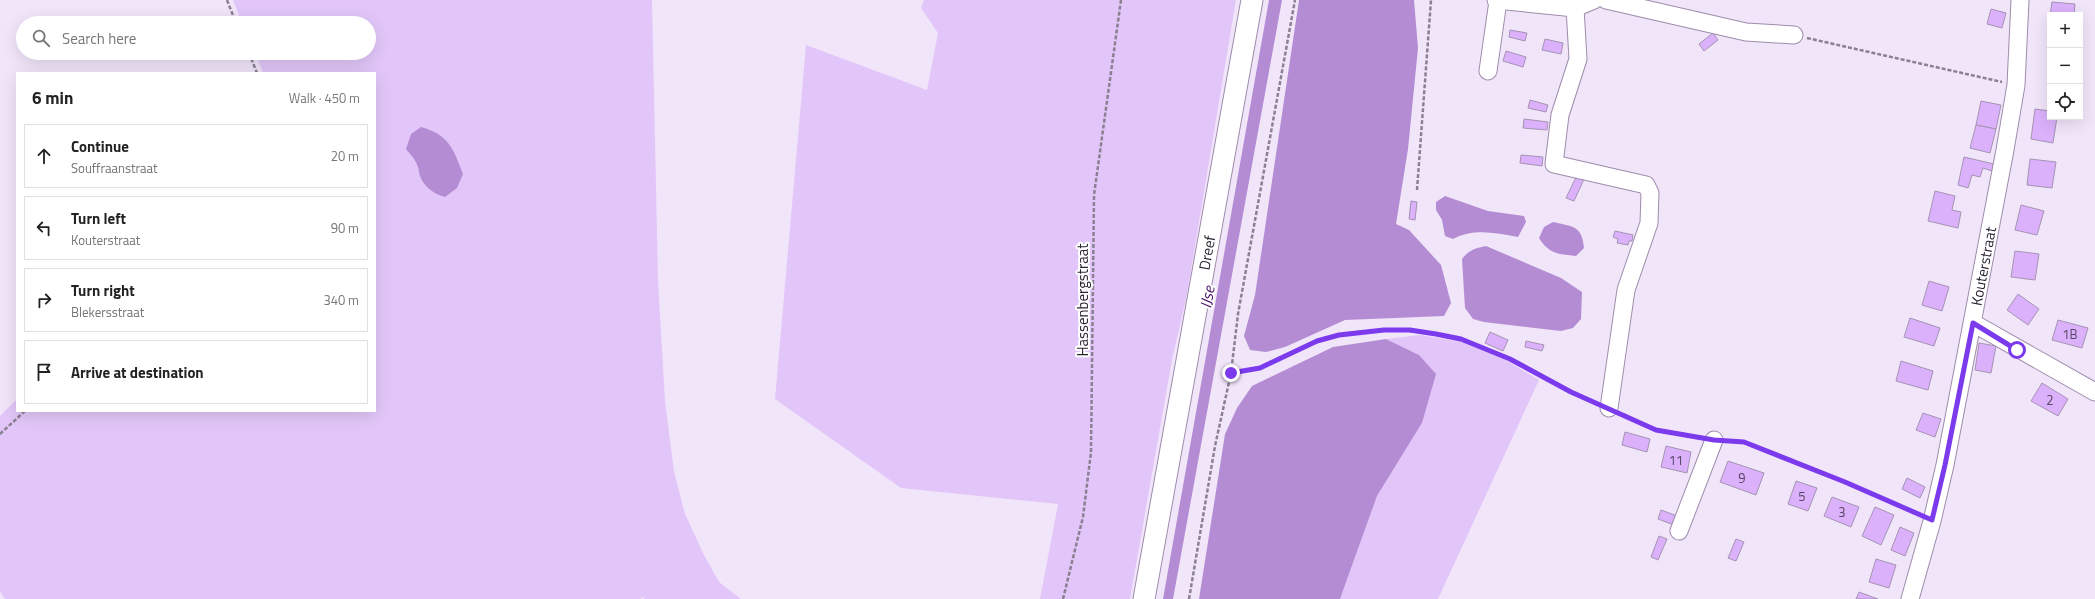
<!DOCTYPE html>
<meta charset="utf-8">
<style>
:root{--surface:#fff;--page:#f2f2f2;--text:#222;--muted:#767676;--line:#e0e0e0}
body{margin:0;font-family:"Titillium Web",sans-serif;background:var(--page);color:var(--text)}
.controls{position:absolute;right:12px;top:12px;display:grid;overflow:hidden;border-radius:0px;box-shadow:0 4px 16px #0002}
.controls button{width:36px;height:36px;display:grid;place-items:center;padding:0;border:0;border-bottom:1px solid var(--line);background:var(--surface);color:var(--text);font:20px sans-serif}
.stop{position:absolute;width:12px;height:12px;margin:-9px;border:3px solid #7c3aed;border-radius:50%;background:#fff}
.stop.end{background:#7c3aed;border-color:#fff;box-shadow:0 1px 4px #0008}
.list{margin:0;padding:0;list-style:none}
h2{display:flex;justify-content:space-between;align-items:center;height:52px;margin:0;padding:0 16px;font-size:17px}
h2 small{font-size:13px;font-weight:400;color:var(--muted)}
.list li{display:grid;grid-template-columns:26px 1fr auto;gap:12px;align-items:center;box-sizing:border-box;height:64px;margin:0 8px 8px;padding:0 8px;border:1px solid var(--line);border-radius:0px}
.list b{display:block;font-size:15px;white-space:nowrap}
.list p{margin:0;font-size:13px;white-space:nowrap;color:var(--muted)}
.list em{font-size:13px;font-style:normal;color:var(--muted)}
.icon{flex:none;width:22px;height:22px;fill:none;stroke:currentColor;stroke-width:2;stroke-linecap:round;stroke-linejoin:round}
.map{position:relative;flex:none;width:2095px;height:599px;overflow:hidden}
.search{position:absolute;background:var(--surface);box-shadow:0 4px 16px #0002;left:16px;top:16px;width:360px;height:44px;display:flex;align-items:center;gap:10px;box-sizing:border-box;padding:0 14px;border-radius:22px;color:var(--muted);font-size:15px}
.panel{position:absolute;background:var(--surface);box-shadow:0 4px 16px #0002;left:16px;top:72px;width:360px;height:340px;border-radius:0px}
.map>svg:first-child{display:block}
.green{fill:#e2c6f9}
.water{fill:#b48cd3}
.building{fill:#dbb1fb;stroke:#a593b3}
.lines{fill:none;stroke-linecap:round;stroke-linejoin:round}
.minor-casing{stroke:#9e8cac;stroke-width:19}
.major-casing{stroke:#9e8cac;stroke-width:23}
.path{stroke:#898091;stroke-width:2.5;stroke-dasharray:4 2;stroke-linecap:butt}
.minor{stroke:#fff;stroke-width:17}
.major{stroke:#fff;stroke-width:21}
.route{stroke:#7c3aed;stroke-width:5}
.labels{text-anchor:middle;dominant-baseline:central;stroke-width:4;stroke-linejoin:round;paint-order:stroke}
.number-label{font-size:13px;fill:#564663}
.street-label{font-size:15px;fill:#2a2330;stroke:#fff}
.water-label{font-size:16px;font-style:italic;fill:#481066;stroke:#fff}
</style>
<div class="map">
<svg width="2095" height="599" viewBox="0 0 2095 599">
<rect width="100%" height="100%" fill="#f1e5fa"/>
<g class="green">
<path d="M 233,0 L 652,0 L 658,280 L 665,401 L 674,471 L 685,514 L 704,555 L 719,582 L 741,599 L 644,599 L 644,597 L 640,599 L 5,599 L 0,591 L 0,416 L 17,399 L 17,411 L 375,411 L 375,73 L 263,73 L 255,53 L 369,53 L 369,23 L 242,23 Z"/>
<path d="M 924,0 L 1236,0 L 1187,294 L 1172,360 L 1130,599 L 1040,599 L 1058,504 L 901,488 L 775,399 L 806,45 L 927,90 L 938,33 L 921,8 Z"/>
<path d="M 1420,335 L 1463,342 L 1499,356 L 1539,380 L 1438,599 L 1340,599 L 1377,496 L 1422,423 L 1419,355 L 1386,339 Z"/>
</g>
<g class="water">
<path d="M 1269,0 L 1282,0 L 1173,599 L 1163,599 Z"/>
<path d="M 1299,0 L 1414,0 L 1418,48 L 1408,149 L 1396,224 L 1409,230 L 1441,265 L 1451,303 L 1444,316 L 1345,320 L 1285,347 L 1266,352 L 1250,350 L 1244,336 L 1255,295 Z"/>
<path d="M 421,127 C 449,135 453,148 463,174 L 457,188 L 445,197 C 434,194 424,187 420,176 C 419,173 419,170 418,167 C 416,160 410,154 406,149 L 411,134 Z"/>
<path d="M 1445,196 L 1488,211 L 1524,216 L 1526,222 L 1518,237 C 1495,233 1474,228 1453,239 L 1445,236 L 1442,220 L 1436,210 L 1436,202 Z"/>
<path d="M 1553,222 C 1573,227 1582,225 1584,248 L 1576,256 C 1558,254 1549,254 1539,238 L 1544,227 Z"/>
<path d="M 1486,246 L 1561,278 L 1582,292 L 1581,319 L 1573,328 L 1561,331 L 1484,322 L 1473,319 L 1465,308 L 1462,259 C 1469,250 1475,248 1486,246 Z"/>
<path d="M 1386,339 L 1419,355 L 1436,374 L 1422,423 L 1377,496 L 1340,599 L 1199,599 L 1225,434 L 1237,408 L 1252,386 L 1333,347 Z"/>
</g>
<g class="building">
<path d="M 2052,2 L 2075,4 L 2074,15 L 2050,15 Z"/>
<path d="M 1991,9 L 2006,13 L 2002,28 L 1987,24 Z"/>
<path d="M 1510,30 L 1527,33 L 1525,41 L 1509,37 Z"/>
<path d="M 1713,33 L 1718,40 L 1704,51 L 1699,44 Z"/>
<path d="M 1545,39 L 1563,43 L 1561,54 L 1542,50 Z"/>
<path d="M 1506,51 L 1526,57 L 1523,67 L 1503,61 Z"/>
<path d="M 1530,100 L 1548,105 L 1546,112 L 1528,108 Z"/>
<path d="M 1981,101 L 2001,105 L 1996,129 L 1976,125 Z"/>
<path d="M 2035,109 L 2050,111 L 2050,117 L 2057,117 L 2053,143 L 2031,139 Z"/>
<path d="M 1524,119 L 1548,122 L 1547,130 L 1523,128 Z"/>
<path d="M 1976,125 L 1996,129 L 1990,153 L 1970,148 Z"/>
<path d="M 1521,155 L 1543,157 L 1542,166 L 1520,163 Z"/>
<path d="M 1964,157 L 1994,164 L 1992,171 L 1983,168 L 1980,177 L 1972,175 L 1968,188 L 1958,185 Z"/>
<path d="M 2030,159 L 2056,162 L 2052,188 L 2027,185 Z"/>
<path d="M 1577,175 L 1584,179 L 1574,201 L 1566,198 Z"/>
<path d="M 1935,191 L 1955,196 L 1952,210 L 1961,212 L 1958,228 L 1928,221 Z"/>
<path d="M 1411,201 L 1417,202 L 1415,220 L 1409,219 Z"/>
<path d="M 2021,205 L 2044,211 L 2037,235 L 2015,230 Z"/>
<path d="M 1615,231 L 1633,235 L 1632,241 L 1629,241 L 1628,245 L 1617,243 L 1618,239 L 1613,237 Z"/>
<path d="M 2015,251 L 2039,254 L 2035,280 L 2011,277 Z"/>
<path d="M 1929,281 L 1949,287 L 1942,311 L 1922,305 Z"/>
<path d="M 2018,294 L 2039,309 L 2028,325 L 2007,310 Z"/>
<path d="M 1910,318 L 1940,328 L 1934,346 L 1904,337 Z"/>
<path d="M 2058,320 L 2088,328 L 2082,348 L 2052,340 Z"/>
<path d="M 1490,332 L 1508,340 L 1503,351 L 1485,343 Z"/>
<path d="M 1526,341 L 1544,345 L 1542,351 L 1525,347 Z"/>
<path d="M 1979,343 L 1996,346 L 1991,373 L 1975,370 Z"/>
<path d="M 1901,361 L 1933,371 L 1928,390 L 1896,381 Z"/>
<path d="M 2042,383 L 2068,399 L 2058,416 L 2031,401 Z"/>
<path d="M 1923,413 L 1941,419 L 1935,437 L 1916,430 Z"/>
<path d="M 1625,432 L 1650,439 L 1647,452 L 1622,445 Z"/>
<path d="M 1666,446 L 1691,452 L 1687,473 L 1661,467 Z"/>
<path d="M 1728,461 L 1764,473 L 1756,495 L 1720,482 Z"/>
<path d="M 1907,478 L 1925,487 L 1920,498 L 1902,489 Z"/>
<path d="M 1796,481 L 1817,488 L 1808,511 L 1788,504 Z"/>
<path d="M 1832,497 L 1859,507 L 1851,527 L 1824,516 Z"/>
<path d="M 1875,507 L 1894,515 L 1881,545 L 1862,536 Z"/>
<path d="M 1661,510 L 1677,516 L 1674,525 L 1658,519 Z"/>
<path d="M 1900,527 L 1914,533 L 1905,556 L 1891,550 Z"/>
<path d="M 1659,536 L 1667,539 L 1658,560 L 1651,557 Z"/>
<path d="M 1736,539 L 1744,542 L 1736,561 L 1728,558 Z"/>
<path d="M 1876,559 L 1896,565 L 1889,588 L 1869,582 Z"/>
<path d="M 1859,592 L 1878,599 L 1856,599 Z"/>
</g>
<g class="lines">
<defs>
<g id="minor">
<path d="M 1496,0 L 1575,8 L 1594,0"/>
<path d="M 1606,0 L 1746,32 L 1794,35"/>
<path d="M 1575,8 L 1578,59 L 1560,115 L 1554,164 L 1646,185 L 1650,193 L 1649,223 L 1626,290 L 1609,408"/>
<path d="M 1488,71 L 1498,1"/>
<path d="M 1973,323 L 2095,392"/>
<path d="M 1679,531 L 1714,440"/>
<path id="s1" d="M 1910,599 L 1932,521 L 1945,465 L 2005,150 L 2016,85 L 2020,0"/>
</g>
<g id="major">
<path id="s2" d="M 1144,599 L 1252,0"/>
</g>
</defs>
<use href="#minor" class="minor-casing"/>
<use href="#major" class="major-casing"/>
<g class="path">
<path d="M 227,0 L 236,23"/>
<path d="M 1807,38 L 2002,82"/>
<path d="M 249,53 L 257,73"/>
<path d="M 1417,190 L 1431,0"/>
<path d="M 1231,373 C 1241,371 1252,371 1261,367 C 1287,358 1311,340 1339,335 C 1398,323 1457,334 1511,359 C 1539,372 1565,390 1594,402"/>
<path d="M 1623,414 L 1656,430 L 1700,437"/>
<path d="M 0,434 L 25,411"/>
<path d="M 1728,441 L 1744,442 L 1845,482 L 1919,515"/>
<path d="M 1063,599 L 1083,517 L 1091,452 L 1094,195 L 1121,0"/>
<path d="M 1189,599 L 1215,446 L 1231,373 L 1238,314 L 1295,0"/>
</g>
<use href="#minor" class="minor"/>
<use href="#major" class="major"/>
</g>
<g class="lines">
<path class="route" d="M 1231,373 L 1260,368 L 1317,341 L 1339,335 L 1384,330 L 1410,330 L 1436,334 L 1461,339 L 1510,359 L 1571,392 L 1656,430 L 1714,440 L 1744,442 L 1845,482 L 1932,520 L 1945,465 L 1973,323 L 2017,350"/>
</g>
<g class="labels">
<g class="number-label">
<text x="2070" y="334">1B</text>
<text x="2050" y="400">2</text>
<text x="1676" y="460">11</text>
<text x="1742" y="478">9</text>
<text x="1802" y="496">5</text>
<text x="1842" y="512">3</text>
</g>
<g class="street-label">
<text stroke="none"><textPath href="#s2" startOffset="352">Dreef</textPath></text>
<text stroke="none"><textPath href="#s1" startOffset="341">Kouterstraat</textPath></text>
<text transform="translate(1082 300) rotate(-90)">Hassenbergstraat</text>
</g>
<g class="water-label">
<text transform="translate(1207 297) rotate(-80)">IJse</text>
</g>
</g>
</svg>
<div class="controls">
<button>+</button>
<button>−</button>
<button><svg class="icon" aria-label="locate" viewBox="0 0 24 24"><circle cx="12" cy="12" r="6"/><path d="M12 2v4M12 18v4M2 12h4M18 12h4"/></svg></button>
</div>
<div class="stop" style="left:2017px;top:350px"></div>
<div class="stop end" style="left:1231px;top:373px"></div>
<div class="search"><svg class="icon" aria-label="search" viewBox="0 0 24 24"><circle cx="10" cy="10" r="6"/><path d="M15 15l6 6"/></svg>Search here</div>
<section class="panel">
<h2>6 min<small>Walk · 450 m</small></h2>
<ul class="list">
<li><svg class="icon" aria-label="ahead" viewBox="0 0 24 24"><path d="M12 20V5M6 11l6-6 6 6"/></svg><div><b>Continue</b><p>Souffraanstraat</p></div><em>20 m</em></li>
<li><svg class="icon" aria-label="left" viewBox="0 0 24 24"><path d="M17 20v-9H6M10 6l-5 5 5 5"/></svg><div><b>Turn left</b><p>Kouterstraat</p></div><em>90 m</em></li>
<li><svg class="icon" aria-label="right" viewBox="0 0 24 24"><path d="M7 20v-9h11M14 6l5 5-5 5"/></svg><div><b>Turn right</b><p>Blekersstraat</p></div><em>340 m</em></li>
<li><svg class="icon" aria-label="arrive" viewBox="0 0 24 24"><path d="M6 21V4h12l-3 4 3 4H6"/></svg><div><b>Arrive at destination</b></div></li>
</ul>
</section>
</div>
